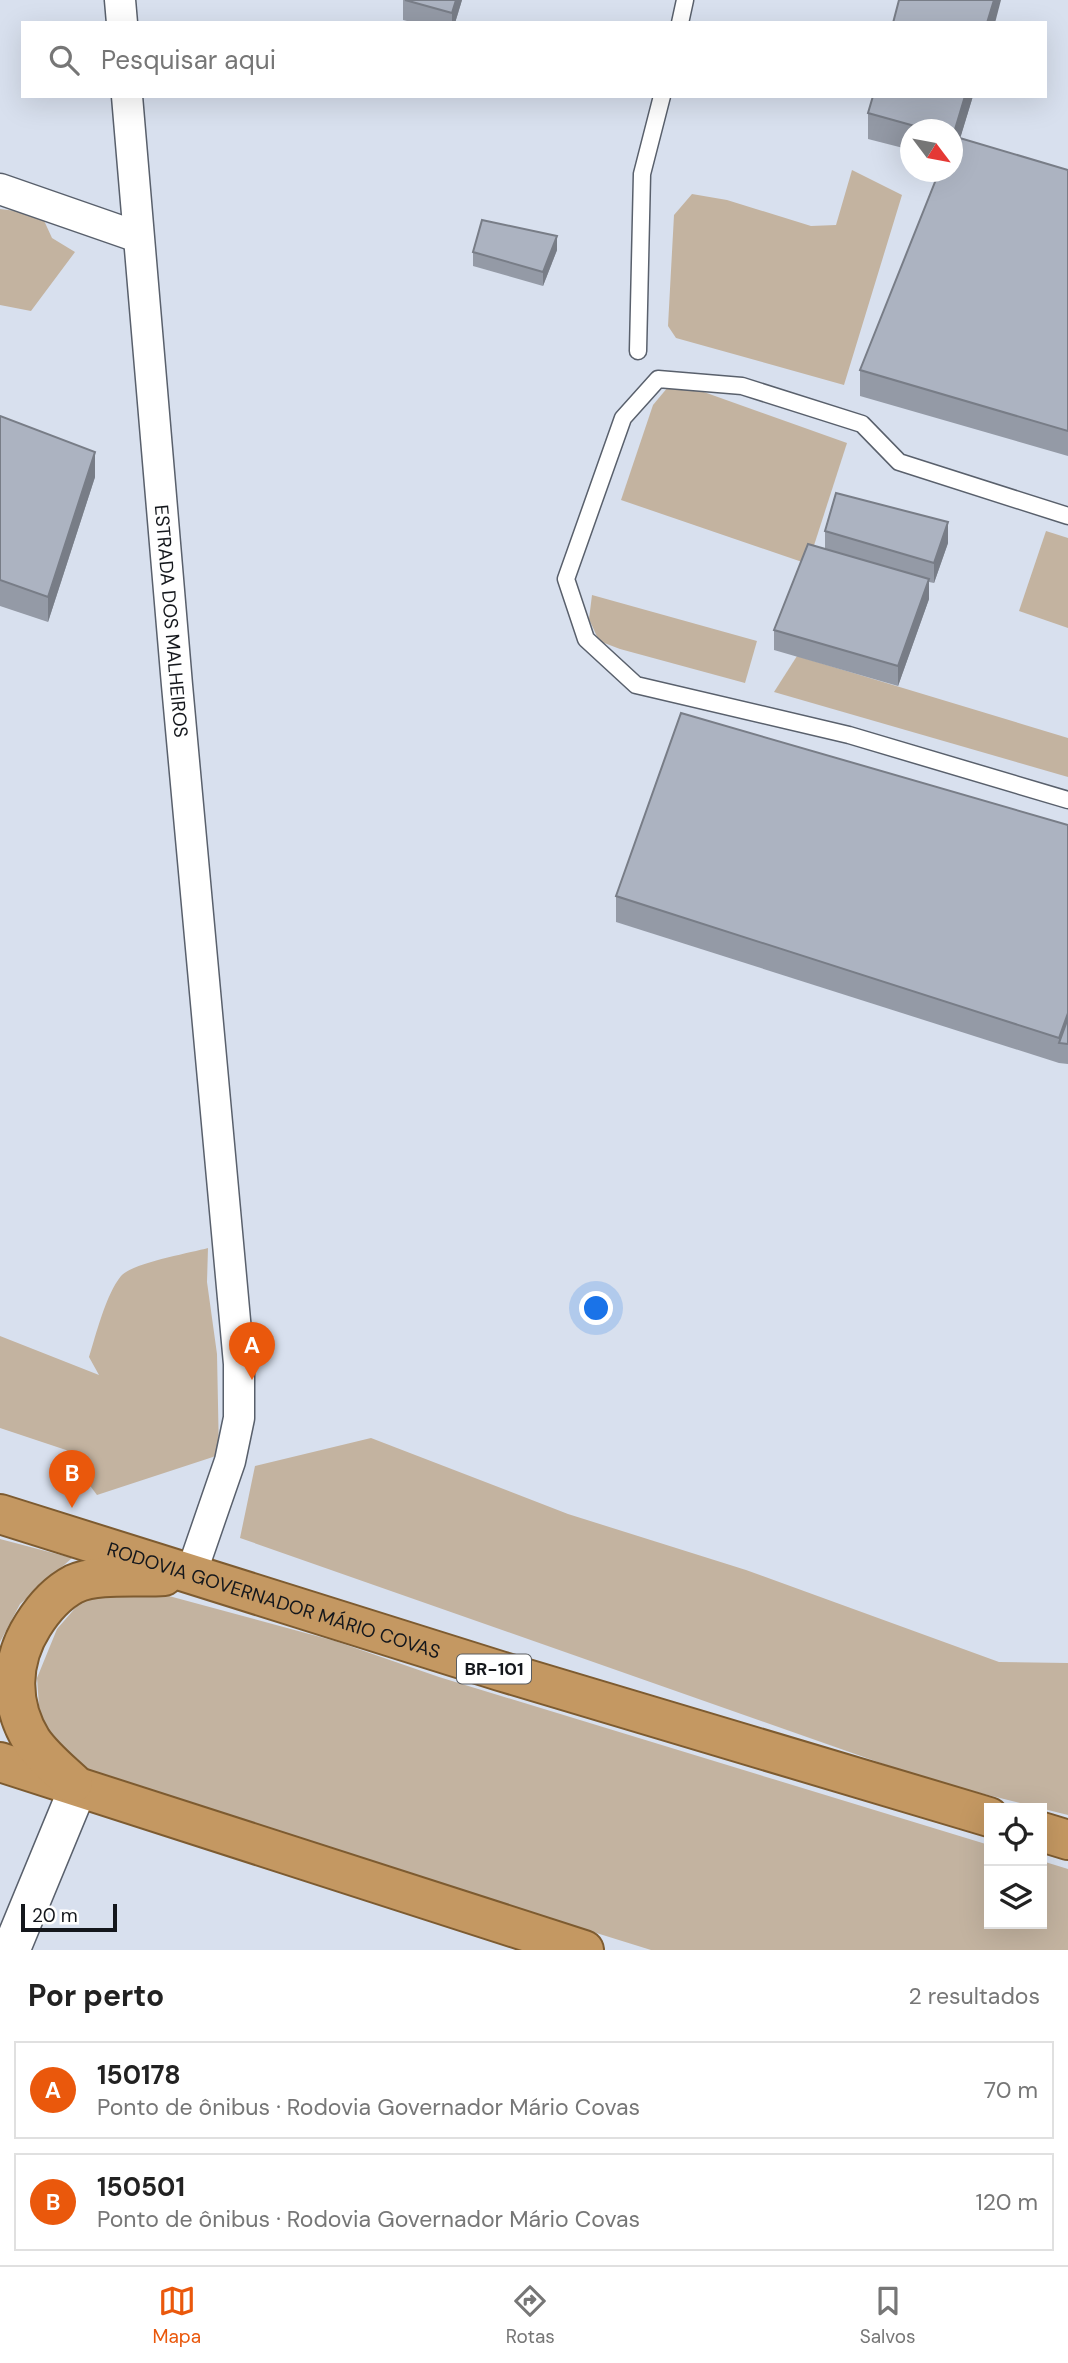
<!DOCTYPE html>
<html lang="pt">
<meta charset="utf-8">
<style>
:root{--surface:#fff;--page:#f2f2f2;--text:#222;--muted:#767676;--line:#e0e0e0;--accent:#ea580c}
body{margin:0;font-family:"DM Sans",sans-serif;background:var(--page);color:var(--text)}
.controls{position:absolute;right:21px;bottom:21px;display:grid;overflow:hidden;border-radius:0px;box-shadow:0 7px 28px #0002}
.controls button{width:63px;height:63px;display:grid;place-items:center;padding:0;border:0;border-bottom:2px solid var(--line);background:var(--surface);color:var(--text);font:35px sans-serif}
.compass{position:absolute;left:900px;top:119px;width:63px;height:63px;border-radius:50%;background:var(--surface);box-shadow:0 7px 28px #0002;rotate:122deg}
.scale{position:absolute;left:21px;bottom:18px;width:96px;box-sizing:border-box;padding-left:7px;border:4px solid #14171c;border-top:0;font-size:19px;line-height:24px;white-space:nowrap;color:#14171c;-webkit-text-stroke:5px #fff;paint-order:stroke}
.you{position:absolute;left:597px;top:1309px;width:24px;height:24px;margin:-18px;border:5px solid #fff;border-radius:50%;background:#1a73e8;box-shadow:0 0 0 10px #1a73e833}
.badge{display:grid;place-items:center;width:46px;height:46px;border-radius:50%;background:var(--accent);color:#fff;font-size:23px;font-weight:700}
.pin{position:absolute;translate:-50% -58px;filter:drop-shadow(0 2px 4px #0008)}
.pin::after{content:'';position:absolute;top:37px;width:24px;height:21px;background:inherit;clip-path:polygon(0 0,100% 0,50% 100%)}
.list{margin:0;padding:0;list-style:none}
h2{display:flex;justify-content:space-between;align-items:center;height:91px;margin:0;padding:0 28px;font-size:30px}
h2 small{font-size:23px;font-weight:400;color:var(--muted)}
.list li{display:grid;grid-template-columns:46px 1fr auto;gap:21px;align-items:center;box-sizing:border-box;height:98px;margin:0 14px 14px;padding:0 14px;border:2px solid var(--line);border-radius:0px}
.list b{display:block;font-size:26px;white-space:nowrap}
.list p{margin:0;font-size:23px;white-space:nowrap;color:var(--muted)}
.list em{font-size:23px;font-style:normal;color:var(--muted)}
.icon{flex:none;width:38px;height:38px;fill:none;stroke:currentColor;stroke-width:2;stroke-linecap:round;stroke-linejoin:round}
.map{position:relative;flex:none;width:1068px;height:1950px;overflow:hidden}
.search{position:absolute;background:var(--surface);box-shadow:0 7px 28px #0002;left:21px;right:21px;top:21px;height:77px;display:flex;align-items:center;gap:18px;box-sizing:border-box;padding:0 24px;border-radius:0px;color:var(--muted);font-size:26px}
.sheet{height:315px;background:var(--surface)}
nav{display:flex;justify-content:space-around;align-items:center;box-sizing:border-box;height:98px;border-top:2px solid var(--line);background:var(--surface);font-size:19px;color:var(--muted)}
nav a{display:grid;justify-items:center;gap:4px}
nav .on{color:var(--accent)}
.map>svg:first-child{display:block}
.green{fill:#c3b3a0}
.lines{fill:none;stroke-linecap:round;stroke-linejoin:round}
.service-casing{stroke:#59606c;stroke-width:19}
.minor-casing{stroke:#59606c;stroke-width:33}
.tertiary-casing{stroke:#59606c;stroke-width:40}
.trunk-casing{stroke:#7d5b30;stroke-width:42}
.service{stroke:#fff;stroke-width:16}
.minor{stroke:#fff;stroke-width:30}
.tertiary{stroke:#fff;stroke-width:37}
.trunk{stroke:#c49862;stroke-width:38}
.wall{fill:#949aa6}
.shaded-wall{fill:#787d87}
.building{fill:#acb3c1;stroke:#787d87;stroke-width:2}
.labels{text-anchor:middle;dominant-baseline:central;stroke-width:7;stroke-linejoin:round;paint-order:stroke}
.shield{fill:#fff;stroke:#5a5d60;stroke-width:2}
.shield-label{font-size:18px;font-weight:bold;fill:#14171c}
.street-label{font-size:19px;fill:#14171c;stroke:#fff}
</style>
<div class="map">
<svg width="1068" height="1950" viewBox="0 0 1068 1950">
<rect width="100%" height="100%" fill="#d8e0ee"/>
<g class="green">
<path d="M 852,170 L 902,195 L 844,385 L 676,338 L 668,326 L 674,215 L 692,194 L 727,200 L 811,226 L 836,225 Z"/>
<path d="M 0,209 L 41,214 L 52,238 L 75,252 L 31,311 L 0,305 Z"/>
<path d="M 673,381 L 847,443 L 808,564 L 621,500 L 653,405 Z"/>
<path d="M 1046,531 L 1068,538 L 1068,628 L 1019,611 Z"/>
<path d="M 592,595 L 757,641 L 745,683 L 620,649 L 599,641 L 589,619 Z"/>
<path d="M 797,656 L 1068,738 L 1068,777 L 774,692 Z"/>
<path d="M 208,1248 L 207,1282 L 217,1354 L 219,1455 L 97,1495 L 82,1475 L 87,1461 L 66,1450 L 0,1428 L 0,1336 L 99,1375 L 89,1357 C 96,1335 106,1294 121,1276 C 132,1263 190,1253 208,1248 Z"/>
<path d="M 371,1438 L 568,1514 L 746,1570 L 999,1662 L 1068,1663 L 1068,1815 L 932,1781 L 240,1538 L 255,1466 Z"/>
<path d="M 0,1539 L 72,1558 L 20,1604 L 0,1642 Z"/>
<path d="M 143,1589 L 335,1641 L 439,1677 L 989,1845 L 989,1924 L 1042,1924 L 1042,1861 L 1068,1869 L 1068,1950 L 651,1950 L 159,1797 L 72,1765 L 40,1719 L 37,1678 L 57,1629 L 84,1598 Z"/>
</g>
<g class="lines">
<defs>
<g id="service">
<path d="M 680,23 L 685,0"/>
<path d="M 638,351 L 642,174 L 662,96"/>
<path d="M 1068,516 L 899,462 L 862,424 L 742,386 L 658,379 L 623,418 L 566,579 L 586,639 L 636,685 L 849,735 L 1068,800"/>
</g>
<g id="minor">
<path d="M 120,0 L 122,23"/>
<path id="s1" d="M 127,96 L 177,685 L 239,1364 L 239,1418 L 230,1461 L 191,1574"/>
<path d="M 0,189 L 138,237"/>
</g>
<path id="tertiary" d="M 11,1950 L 78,1788"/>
<g id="trunk">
<path id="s2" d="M 0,1514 L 500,1671 L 989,1817"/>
<path d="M 0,1762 L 584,1950"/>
<path d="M 73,1783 C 59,1770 43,1757 32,1741 C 9,1704 10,1661 33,1625 C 43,1609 57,1593 74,1584 C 97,1573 139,1578 164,1576"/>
<path d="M 1042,1832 L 1068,1840"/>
</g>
</defs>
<use href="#service" class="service-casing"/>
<use href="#minor" class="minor-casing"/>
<use href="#tertiary" class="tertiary-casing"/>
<use href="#trunk" class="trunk-casing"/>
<use href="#service" class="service"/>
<use href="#minor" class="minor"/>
<use href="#tertiary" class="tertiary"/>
<use href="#trunk" class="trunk"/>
</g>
<g class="wall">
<path d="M 403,0 L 462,0 L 455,23 L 415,23 L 403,20 Z"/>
<path d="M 873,96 L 973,96 L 960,138 L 1068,170 L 1068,456 L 860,396 L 860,370 L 953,172 L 953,130 L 911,130 L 911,150 L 868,139 L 868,113 Z"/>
<path d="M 557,250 L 543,286 L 473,266 L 473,252 Z"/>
<path d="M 0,416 L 95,477 L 48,622 L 0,606 Z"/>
<path d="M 825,531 L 948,543 L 934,583 L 929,582 L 929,599 L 898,686 L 774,650 L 774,630 L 825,549 Z"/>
<path d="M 1068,825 L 1068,1064 L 1059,1063 L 616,922 L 616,896 Z"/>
</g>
<g class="shaded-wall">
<path d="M 456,0 L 462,0 L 455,23 L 452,23 L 452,13 Z"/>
<path d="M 994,0 L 1001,0 L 995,23 L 987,23 Z"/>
<path d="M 965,96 L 973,96 L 953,162 L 953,136 Z"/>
<path d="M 557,236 L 557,250 L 543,286 L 543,272 Z"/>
<path d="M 95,452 L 95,477 L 48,622 L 48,597 Z"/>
<path d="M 948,522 L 948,543 L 934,583 L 934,563 Z"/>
<path d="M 929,579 L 929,599 L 898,686 L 898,666 Z"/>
<path d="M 1068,1013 L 1068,1039 L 1059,1043 L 1059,1038 Z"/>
</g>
<g class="building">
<path d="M 405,0 L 456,0 L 452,13 Z"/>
<path d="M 899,0 L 994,0 L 987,23 L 893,23 Z"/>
<path d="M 873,96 L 965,96 L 953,136 L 953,130 L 929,130 L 868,113 Z"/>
<path d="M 953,136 L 1068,170 L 1068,431 L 860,370 L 939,172 L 953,172 Z"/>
<path d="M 482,220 L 557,236 L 543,272 L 473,252 Z"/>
<path d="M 0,416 L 95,452 L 48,597 L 0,580 Z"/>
<path d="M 836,493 L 948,522 L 934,563 L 825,531 Z"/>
<path d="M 808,544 L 929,579 L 898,666 L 774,630 Z"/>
<path d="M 681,713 L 1068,825 L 1068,1013 L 1059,1038 L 616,896 Z"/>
<path d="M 1068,1018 L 1068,1044 L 1059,1043 Z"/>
</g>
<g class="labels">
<rect class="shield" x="457" y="1654.5" width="74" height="29" rx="5"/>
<g class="shield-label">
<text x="494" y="1669">BR-101</text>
</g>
<g class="street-label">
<text stroke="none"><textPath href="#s1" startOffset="527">ESTRADA DOS MALHEIROS</textPath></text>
<text stroke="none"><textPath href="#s2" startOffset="287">RODOVIA GOVERNADOR MÁRIO COVAS</textPath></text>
</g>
</g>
</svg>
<div class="controls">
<button><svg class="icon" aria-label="locate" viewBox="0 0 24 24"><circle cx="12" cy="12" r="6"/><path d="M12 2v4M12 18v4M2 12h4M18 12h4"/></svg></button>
<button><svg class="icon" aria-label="layers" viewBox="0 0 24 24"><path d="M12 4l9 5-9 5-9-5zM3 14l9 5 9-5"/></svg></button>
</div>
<svg class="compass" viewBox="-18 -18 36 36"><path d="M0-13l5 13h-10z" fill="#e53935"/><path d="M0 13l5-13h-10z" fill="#767676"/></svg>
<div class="scale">20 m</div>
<div class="you"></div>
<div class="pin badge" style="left:252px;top:1380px">A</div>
<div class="pin badge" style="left:72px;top:1508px">B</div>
<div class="search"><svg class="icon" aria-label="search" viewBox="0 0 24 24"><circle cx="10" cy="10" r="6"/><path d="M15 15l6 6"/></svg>Pesquisar aqui</div>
</div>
<section class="sheet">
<h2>Por perto<small>2 resultados</small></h2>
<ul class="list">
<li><span class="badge">A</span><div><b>150178</b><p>Ponto de ônibus · Rodovia Governador Mário Covas</p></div><em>70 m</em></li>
<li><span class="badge">B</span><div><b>150501</b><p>Ponto de ônibus · Rodovia Governador Mário Covas</p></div><em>120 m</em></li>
</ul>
</section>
<nav>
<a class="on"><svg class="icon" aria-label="map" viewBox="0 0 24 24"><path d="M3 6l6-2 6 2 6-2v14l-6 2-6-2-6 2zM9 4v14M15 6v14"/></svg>Mapa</a>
<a><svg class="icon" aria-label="directions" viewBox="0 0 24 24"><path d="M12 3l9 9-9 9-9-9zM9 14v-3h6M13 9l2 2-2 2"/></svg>Rotas</a>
<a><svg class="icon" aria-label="saved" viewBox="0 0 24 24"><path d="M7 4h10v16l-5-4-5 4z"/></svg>Salvos</a>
</nav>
